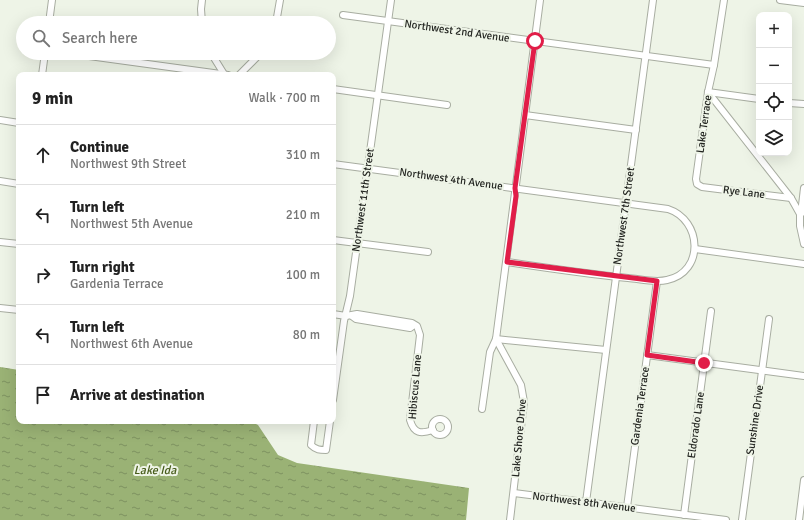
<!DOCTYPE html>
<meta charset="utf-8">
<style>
:root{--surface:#fff;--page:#f6f6f6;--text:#222;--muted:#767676;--line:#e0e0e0}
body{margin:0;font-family:Signika,sans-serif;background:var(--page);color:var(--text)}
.controls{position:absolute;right:12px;top:12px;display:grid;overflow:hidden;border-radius:8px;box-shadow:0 4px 16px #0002}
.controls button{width:36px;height:36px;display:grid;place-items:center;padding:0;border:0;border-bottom:1px solid var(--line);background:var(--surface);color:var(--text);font:20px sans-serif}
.stop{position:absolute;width:12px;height:12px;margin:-9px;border:3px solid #e11d48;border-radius:50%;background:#fff}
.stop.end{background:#e11d48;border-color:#fff;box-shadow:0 1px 4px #0008}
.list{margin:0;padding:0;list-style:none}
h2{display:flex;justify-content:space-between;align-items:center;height:52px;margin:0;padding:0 16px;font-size:17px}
h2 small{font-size:13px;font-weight:400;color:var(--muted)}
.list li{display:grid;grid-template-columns:26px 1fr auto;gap:12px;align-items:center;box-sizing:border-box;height:60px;padding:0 16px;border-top:1px solid var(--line)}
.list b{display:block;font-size:15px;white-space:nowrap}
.list p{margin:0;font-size:13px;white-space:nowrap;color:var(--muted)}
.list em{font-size:13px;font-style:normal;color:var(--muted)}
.icon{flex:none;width:22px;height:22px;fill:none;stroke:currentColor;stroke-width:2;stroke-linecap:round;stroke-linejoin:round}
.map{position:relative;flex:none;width:804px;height:520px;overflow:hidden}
.search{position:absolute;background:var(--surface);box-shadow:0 4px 16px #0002;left:16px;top:16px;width:320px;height:44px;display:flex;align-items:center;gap:10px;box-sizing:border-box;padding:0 14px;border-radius:22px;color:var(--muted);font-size:15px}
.panel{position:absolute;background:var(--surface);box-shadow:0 4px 16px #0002;left:16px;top:72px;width:320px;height:352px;border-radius:8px}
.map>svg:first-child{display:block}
.water{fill:url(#water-ripples)}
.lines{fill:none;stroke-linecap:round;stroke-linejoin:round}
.minor-casing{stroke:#a8ada1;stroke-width:8}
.minor{stroke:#fff;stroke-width:6}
.route{stroke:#e11d48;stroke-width:5}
.labels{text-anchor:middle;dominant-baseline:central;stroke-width:4;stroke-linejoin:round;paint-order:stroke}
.street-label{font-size:11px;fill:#232521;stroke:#eef4e7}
.water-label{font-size:12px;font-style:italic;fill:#465b19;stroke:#eef4e7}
</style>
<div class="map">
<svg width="804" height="520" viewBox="0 0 804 520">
<defs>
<pattern id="water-ripples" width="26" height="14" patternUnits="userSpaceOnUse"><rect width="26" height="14" fill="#9ab275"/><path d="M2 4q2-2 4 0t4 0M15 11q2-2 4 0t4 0" fill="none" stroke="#7d9160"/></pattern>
</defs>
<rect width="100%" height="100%" fill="#eef4e7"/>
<path class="water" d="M 0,367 L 19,370 L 19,421 L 250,421 L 258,425 L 278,455 L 297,463 L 469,488 L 466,520 L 0,520 Z"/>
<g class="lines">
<defs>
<g id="minor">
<path d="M 724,0 L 714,65 L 708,92 L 696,179 L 697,184 L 702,187 L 791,198"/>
<path d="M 780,0 L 804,3"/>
<path d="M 343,15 L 714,65"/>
<path d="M 49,23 L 52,0"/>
<path d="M 202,23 L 201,9 L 202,0"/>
<path d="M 276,23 L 280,0"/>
<path d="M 211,53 L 224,74"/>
<path d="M 89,56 L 228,75"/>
<path d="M 42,75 L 45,53"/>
<path d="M 239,75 L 261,53"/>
<path d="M 333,89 L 447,105"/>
<path d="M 708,92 L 791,198 L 800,214 L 800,226 L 804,244"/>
<path d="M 708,92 L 759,99"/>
<path d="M 789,103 L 804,104"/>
<path d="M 525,115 L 636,130"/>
<path d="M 0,120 L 19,123"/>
<path d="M 333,164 L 668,209 C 702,220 705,272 667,280 C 655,283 640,279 628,278 C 587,274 547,268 507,262"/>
<path d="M 0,181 L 19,184"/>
<path d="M 801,214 L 804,188"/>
<path d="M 333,240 L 428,252"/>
<path d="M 0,242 L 19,244"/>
<path d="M 695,249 L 804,264"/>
<path d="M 0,308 L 19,310"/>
<path d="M 333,314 L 346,316 L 357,314 L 412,323 L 417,326 L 420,335 L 410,420 C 414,434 421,434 433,430"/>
<path d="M 352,316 L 356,319 L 410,328 L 414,325"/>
<path d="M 496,339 L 521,385 L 524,402 L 510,520"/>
<path d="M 496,339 L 606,350"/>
<path d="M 647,355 L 804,376"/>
<path d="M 333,400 L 344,321 L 350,296 L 391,0"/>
<path d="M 482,409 L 490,352 L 496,339 L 540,0"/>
<circle cx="440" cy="427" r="8"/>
<path d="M 314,421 L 311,445 C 316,450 320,450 326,450 L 330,421"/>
<path d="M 514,493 L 726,520"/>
<path d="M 586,502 L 653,0"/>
<path d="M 627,507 L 657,281"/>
<path d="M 684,515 L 711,311"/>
<path d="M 742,520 L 769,319"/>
<path d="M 799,520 L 804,480"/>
</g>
</defs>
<use href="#minor" class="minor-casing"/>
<use href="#minor" class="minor"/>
</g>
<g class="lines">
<path class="route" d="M 535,41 L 515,188 L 516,196 L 507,262 L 657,281 L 647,355 L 704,363"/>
</g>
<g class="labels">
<g class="street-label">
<text transform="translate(457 31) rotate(8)">Northwest 2nd Avenue</text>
<text transform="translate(704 124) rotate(-82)">Lake Terrace</text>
<text transform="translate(451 179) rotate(8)">Northwest 4th Avenue</text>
<text transform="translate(744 192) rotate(7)">Rye Lane</text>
<text transform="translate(363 200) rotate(-82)">Northwest 11th Street</text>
<text transform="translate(624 216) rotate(-82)">Northwest 7th Street</text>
<text transform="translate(415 387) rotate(-85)">Hibiscus Lane</text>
<text transform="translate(640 406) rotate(-82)">Gardenia Terrace</text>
<text transform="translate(755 420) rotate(-82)">Sunshine Drive</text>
<text transform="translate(696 425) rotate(-82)">Eldorado Lane</text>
<text transform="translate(519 438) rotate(-85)">Lake Shore Drive</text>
<text transform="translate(584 502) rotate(7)">Northwest 8th Avenue</text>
</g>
<g class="water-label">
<text x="155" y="470">Lake Ida</text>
</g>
</g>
</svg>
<div class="controls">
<button>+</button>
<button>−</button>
<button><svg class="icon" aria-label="locate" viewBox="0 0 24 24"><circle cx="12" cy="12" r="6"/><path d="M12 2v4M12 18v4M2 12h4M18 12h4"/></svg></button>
<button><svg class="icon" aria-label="layers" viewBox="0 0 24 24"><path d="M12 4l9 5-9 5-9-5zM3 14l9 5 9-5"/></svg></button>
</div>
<div class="stop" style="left:535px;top:41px"></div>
<div class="stop end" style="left:704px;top:363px"></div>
<div class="search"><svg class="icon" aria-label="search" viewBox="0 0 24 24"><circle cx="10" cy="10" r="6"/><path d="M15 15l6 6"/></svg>Search here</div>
<section class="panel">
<h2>9 min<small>Walk · 700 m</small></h2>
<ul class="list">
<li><svg class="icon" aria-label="ahead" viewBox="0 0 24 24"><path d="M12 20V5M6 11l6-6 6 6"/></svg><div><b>Continue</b><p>Northwest 9th Street</p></div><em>310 m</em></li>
<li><svg class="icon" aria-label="left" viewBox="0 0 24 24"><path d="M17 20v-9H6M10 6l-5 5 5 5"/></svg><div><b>Turn left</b><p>Northwest 5th Avenue</p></div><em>210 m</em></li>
<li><svg class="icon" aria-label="right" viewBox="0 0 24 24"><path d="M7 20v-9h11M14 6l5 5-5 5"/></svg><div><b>Turn right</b><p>Gardenia Terrace</p></div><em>100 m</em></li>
<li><svg class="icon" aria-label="left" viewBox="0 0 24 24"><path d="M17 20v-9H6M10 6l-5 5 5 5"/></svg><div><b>Turn left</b><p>Northwest 6th Avenue</p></div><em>80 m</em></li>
<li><svg class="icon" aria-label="arrive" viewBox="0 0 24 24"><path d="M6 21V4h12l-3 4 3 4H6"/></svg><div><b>Arrive at destination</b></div></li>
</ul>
</section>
</div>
